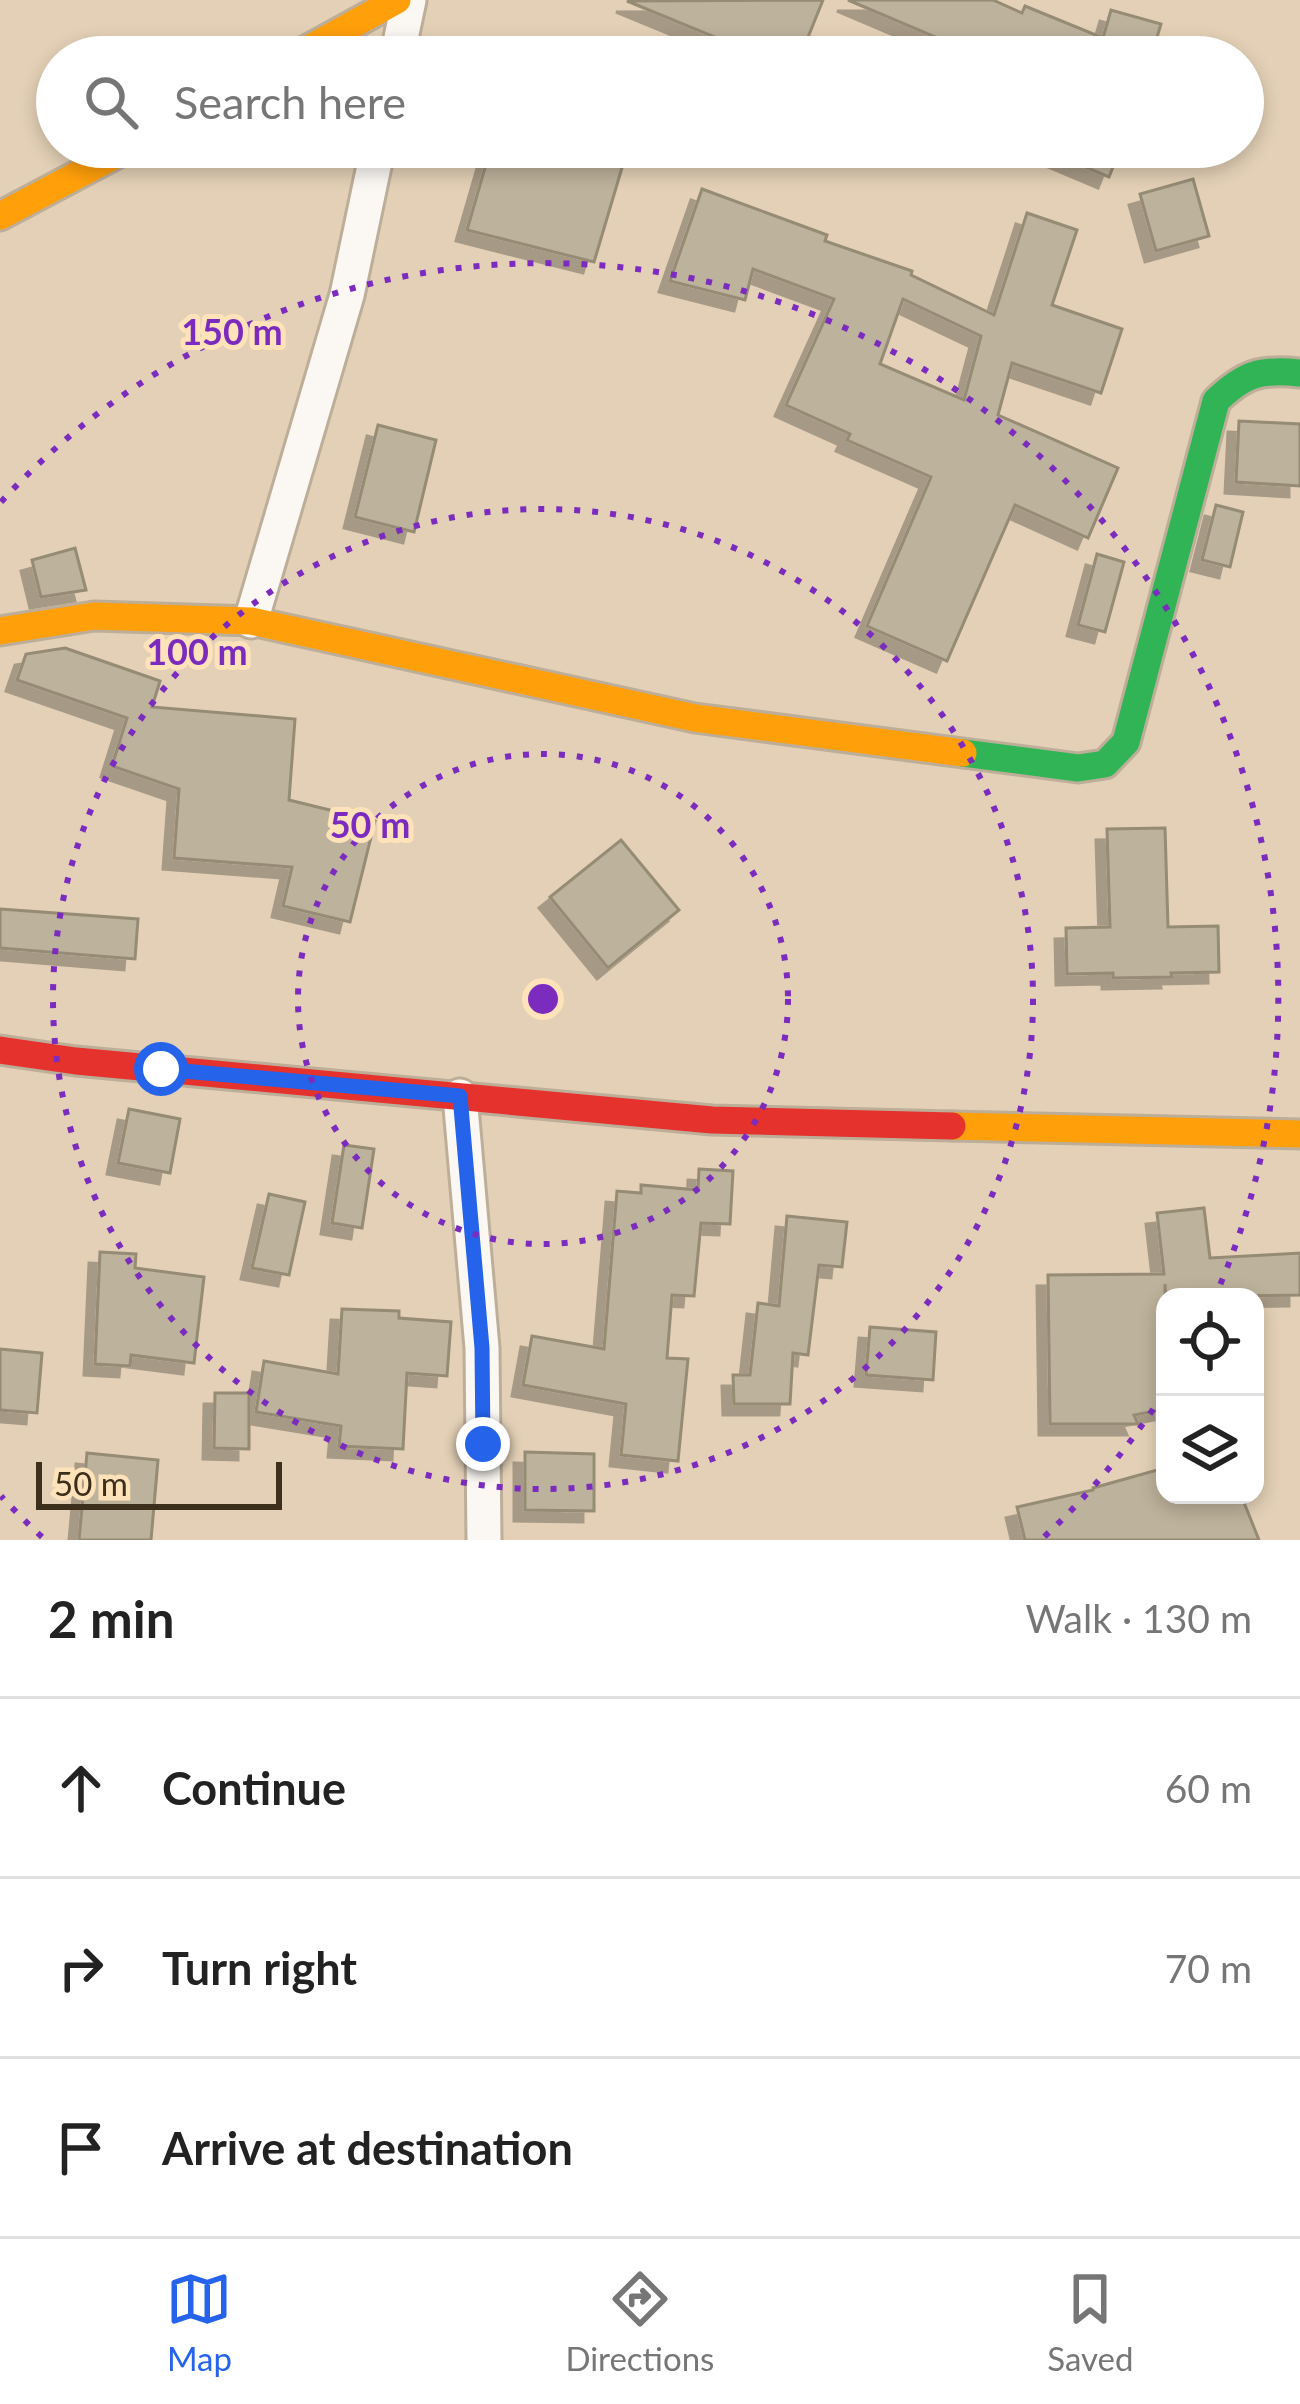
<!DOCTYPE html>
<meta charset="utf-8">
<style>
:root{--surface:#fff;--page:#f6f6f6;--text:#222;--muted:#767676;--line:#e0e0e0;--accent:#2563eb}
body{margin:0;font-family:Lato,sans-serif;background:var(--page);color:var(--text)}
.controls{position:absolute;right:36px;bottom:36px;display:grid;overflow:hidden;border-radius:24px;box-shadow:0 6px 18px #0003}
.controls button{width:108px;height:108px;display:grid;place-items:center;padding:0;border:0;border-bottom:3px solid var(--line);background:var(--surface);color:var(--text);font:60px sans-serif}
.scale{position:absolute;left:36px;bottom:30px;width:246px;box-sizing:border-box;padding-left:12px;border:6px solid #3c2f1b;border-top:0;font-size:33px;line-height:42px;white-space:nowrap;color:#3c2f1b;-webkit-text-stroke:9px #fee2ba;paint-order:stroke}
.stop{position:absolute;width:36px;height:36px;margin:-27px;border:9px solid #2563eb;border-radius:50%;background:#fff}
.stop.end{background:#2563eb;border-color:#fff;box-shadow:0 3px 12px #0008}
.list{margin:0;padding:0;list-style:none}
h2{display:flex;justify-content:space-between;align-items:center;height:156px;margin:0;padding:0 48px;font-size:51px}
h2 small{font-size:39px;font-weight:400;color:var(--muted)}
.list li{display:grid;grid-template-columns:78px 1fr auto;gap:36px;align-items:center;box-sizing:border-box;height:180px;padding:0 48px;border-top:3px solid var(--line)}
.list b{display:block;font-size:45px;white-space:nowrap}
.list em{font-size:39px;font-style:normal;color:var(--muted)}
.icon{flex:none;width:66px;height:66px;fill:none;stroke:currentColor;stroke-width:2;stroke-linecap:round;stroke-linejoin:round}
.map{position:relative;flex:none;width:1300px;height:1540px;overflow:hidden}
.search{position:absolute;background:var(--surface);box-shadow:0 6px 18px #0003;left:36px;right:36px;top:36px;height:132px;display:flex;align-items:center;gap:30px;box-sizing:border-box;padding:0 42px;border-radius:66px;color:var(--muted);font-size:45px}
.sheet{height:696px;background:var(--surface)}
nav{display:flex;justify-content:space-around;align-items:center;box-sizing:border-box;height:168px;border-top:3px solid var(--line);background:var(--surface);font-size:33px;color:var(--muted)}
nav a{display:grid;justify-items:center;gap:6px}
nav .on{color:var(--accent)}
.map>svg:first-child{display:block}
.building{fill:#bdb29b;stroke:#968b75;stroke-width:3;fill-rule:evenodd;filter:url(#shadow)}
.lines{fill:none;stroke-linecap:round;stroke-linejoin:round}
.street-casing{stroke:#bdae99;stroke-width:39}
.fast-casing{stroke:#bdae99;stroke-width:33}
.slow-casing{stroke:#bdae99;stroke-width:33}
.jam-casing{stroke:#bdae99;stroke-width:33}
.street{stroke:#fbf8f4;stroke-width:33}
.fast{stroke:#30b455;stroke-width:27}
.slow{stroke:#ff9f0a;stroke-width:27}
.jam{stroke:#e5322d;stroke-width:27}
.route{stroke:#2563eb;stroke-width:15}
.ring{fill:none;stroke:#7b2cbf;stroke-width:6;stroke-dasharray:6 12}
.centre{fill:#7b2cbf;stroke:#fee2ba;stroke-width:6}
.ring-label{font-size:36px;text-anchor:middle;font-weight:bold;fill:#7b2cbf;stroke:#fee2ba;stroke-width:10;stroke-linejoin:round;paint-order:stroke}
</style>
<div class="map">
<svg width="1300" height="1540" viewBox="0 0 1300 1540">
<defs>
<filter id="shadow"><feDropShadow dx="-11" dy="11" stdDeviation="0" flood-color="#0004"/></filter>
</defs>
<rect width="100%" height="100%" fill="#e3d0b6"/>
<g class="building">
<path d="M 823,0 L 800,57 L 763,57 L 627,1 Z"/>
<path d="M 848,0 L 993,0 L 1022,13 L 1025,6 L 1103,38 L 1111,10 L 1161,24 L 1151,57 L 982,57 Z"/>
<path d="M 491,147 L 578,147 L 624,161 L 594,262 L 467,230 Z"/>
<path d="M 1038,147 L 1121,147 L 1109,177 Z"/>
<path d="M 1193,179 L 1209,236 L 1156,251 L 1140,194 Z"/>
<path d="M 702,189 L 827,235 L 825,241 L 912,271 L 911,275 L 994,315 L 1027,213 L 1077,230 L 1052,305 L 1122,329 L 1101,393 L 1012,363 L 998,415 L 1118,468 L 1088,538 L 1015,505 L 947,661 L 867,626 L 931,477 L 847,440 L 850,434 L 786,405 L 834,299 L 753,269 L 745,300 L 670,281 ZM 903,299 L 981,336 L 964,400 L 880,364 Z"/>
<path d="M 1239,421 L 1300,424 L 1300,486 L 1236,482 Z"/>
<path d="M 378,425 L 436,440 L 414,532 L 355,517 Z"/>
<path d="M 1216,505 L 1243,512 L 1230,567 L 1202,560 Z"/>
<path d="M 75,548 L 86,590 L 41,597 L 32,560 Z"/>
<path d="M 1097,554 L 1124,562 L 1105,632 L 1078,625 Z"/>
<path d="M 65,648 L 160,681 L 152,707 L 295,719 L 289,800 L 375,821 L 350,922 L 283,906 L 292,867 L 174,858 L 179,789 L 112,766 L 127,718 L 17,680 L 26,654 Z"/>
<path d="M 1165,828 L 1168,927 L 1218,926 L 1219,972 L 1171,973 L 1172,977 L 1113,978 L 1113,973 L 1067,974 L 1066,928 L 1110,927 L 1107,829 Z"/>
<path d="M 621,840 L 679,910 L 608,968 L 550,897 Z"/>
<path d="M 0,909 L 138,919 L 135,959 L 0,948 Z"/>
<path d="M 129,1109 L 180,1119 L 170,1173 L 118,1163 Z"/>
<path d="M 344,1145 L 374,1149 L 362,1228 L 332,1223 Z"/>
<path d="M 699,1169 L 733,1171 L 730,1224 L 701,1223 L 694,1296 L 672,1295 L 667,1358 L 688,1359 L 678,1461 L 621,1455 L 626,1404 L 523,1385 L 532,1336 L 604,1349 L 617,1191 L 641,1193 L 641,1185 L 698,1190 Z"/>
<path d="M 269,1194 L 305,1202 L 289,1275 L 252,1268 Z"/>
<path d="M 1204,1208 L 1210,1258 L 1300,1253 L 1300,1295 L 1166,1297 L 1165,1284 L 1165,1409 L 1134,1415 L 1138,1424 L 1050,1424 L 1048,1275 L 1164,1274 L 1157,1213 Z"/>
<path d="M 787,1216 L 847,1222 L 842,1267 L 819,1265 L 808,1355 L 793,1353 L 790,1404 L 734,1404 L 733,1375 L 750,1375 L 758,1303 L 779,1306 Z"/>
<path d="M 100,1252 L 136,1254 L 135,1268 L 204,1277 L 194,1363 L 131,1355 L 130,1366 L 95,1364 Z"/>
<path d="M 342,1309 L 399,1311 L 399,1318 L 451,1322 L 447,1376 L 407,1373 L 403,1449 L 339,1446 L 341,1426 L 256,1412 L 264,1361 L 338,1374 Z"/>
<path d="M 870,1327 L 936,1332 L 933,1380 L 866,1375 Z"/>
<path d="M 0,1349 L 42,1353 L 37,1413 L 0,1410 Z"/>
<path d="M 215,1393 L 249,1393 L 249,1449 L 214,1448 Z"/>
<path d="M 525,1452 L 594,1454 L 594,1511 L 525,1510 Z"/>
<path d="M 87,1453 L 158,1460 L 151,1540 L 79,1540 Z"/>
<path d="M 1157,1470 L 1165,1495 L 1241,1495 L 1259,1540 L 1025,1540 L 1017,1507 L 1093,1490 L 1093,1488 Z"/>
</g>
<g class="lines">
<defs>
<g id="street">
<path d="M 397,57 L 409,0"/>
<path d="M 251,621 L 347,295 L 378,147"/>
<path d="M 460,1096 L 482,1348 L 484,1540"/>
</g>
<path id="fast" d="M 963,753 L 1078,768 L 1105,764 L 1126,742 L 1216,401 C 1245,373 1261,369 1300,373"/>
<g id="slow">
<path d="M 294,57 L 397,0"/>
<path d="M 0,216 L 130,147"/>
<path d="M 0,631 L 94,616 L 251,621 L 695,718 L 963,753"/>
<path d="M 952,1126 L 1300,1134"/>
</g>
<path id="jam" d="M 0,1050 L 76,1061 L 712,1120 L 952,1126"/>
</defs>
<use href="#street" class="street-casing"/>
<use href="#fast" class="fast-casing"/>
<use href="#slow" class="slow-casing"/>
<use href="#jam" class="jam-casing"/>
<use href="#street" class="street"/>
<use href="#fast" class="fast"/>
<use href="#slow" class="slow"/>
<use href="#jam" class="jam"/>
</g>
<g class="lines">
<path class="route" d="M 161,1069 L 460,1096 L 482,1348 L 483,1444"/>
</g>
<g class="ring">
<circle cx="543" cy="999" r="245"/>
<circle cx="543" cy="999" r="490"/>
<path d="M1163 1394A735 735 0 0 1 1044 1537M42 1537A735 735 0 0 1 1 1496M1 502A735 735 0 0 1 1217 1292"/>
</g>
<circle cx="543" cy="999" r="18" class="centre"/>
<g class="ring-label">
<text x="232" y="345">150 m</text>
<text x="197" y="665">100 m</text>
<text x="370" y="838">50 m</text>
</g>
</svg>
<div class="controls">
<button><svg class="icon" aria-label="locate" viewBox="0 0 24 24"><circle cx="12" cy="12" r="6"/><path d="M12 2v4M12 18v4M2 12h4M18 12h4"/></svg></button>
<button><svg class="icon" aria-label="layers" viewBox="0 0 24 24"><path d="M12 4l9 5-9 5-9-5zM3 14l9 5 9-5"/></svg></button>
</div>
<div class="scale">50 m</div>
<div class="stop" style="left:161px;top:1069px"></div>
<div class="stop end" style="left:483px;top:1444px"></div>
<div class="search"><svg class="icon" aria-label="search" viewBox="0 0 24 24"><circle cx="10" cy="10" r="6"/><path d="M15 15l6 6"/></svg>Search here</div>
</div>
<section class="sheet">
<h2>2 min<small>Walk · 130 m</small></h2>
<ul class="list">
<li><svg class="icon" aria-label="ahead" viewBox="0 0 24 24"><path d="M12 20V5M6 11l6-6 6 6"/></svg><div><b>Continue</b></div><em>60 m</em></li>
<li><svg class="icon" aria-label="right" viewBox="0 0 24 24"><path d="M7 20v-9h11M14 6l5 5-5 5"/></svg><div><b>Turn right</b></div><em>70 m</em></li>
<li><svg class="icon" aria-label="arrive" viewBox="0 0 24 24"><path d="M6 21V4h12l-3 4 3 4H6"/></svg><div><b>Arrive at destination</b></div></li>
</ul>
</section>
<nav>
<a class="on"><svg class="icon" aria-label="map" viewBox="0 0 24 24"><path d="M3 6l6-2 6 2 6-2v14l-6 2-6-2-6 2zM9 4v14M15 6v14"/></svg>Map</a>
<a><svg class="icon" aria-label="directions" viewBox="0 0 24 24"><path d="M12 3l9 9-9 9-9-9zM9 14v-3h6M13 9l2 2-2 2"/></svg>Directions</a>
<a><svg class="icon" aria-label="saved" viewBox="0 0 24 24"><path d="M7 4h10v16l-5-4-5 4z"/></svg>Saved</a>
</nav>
